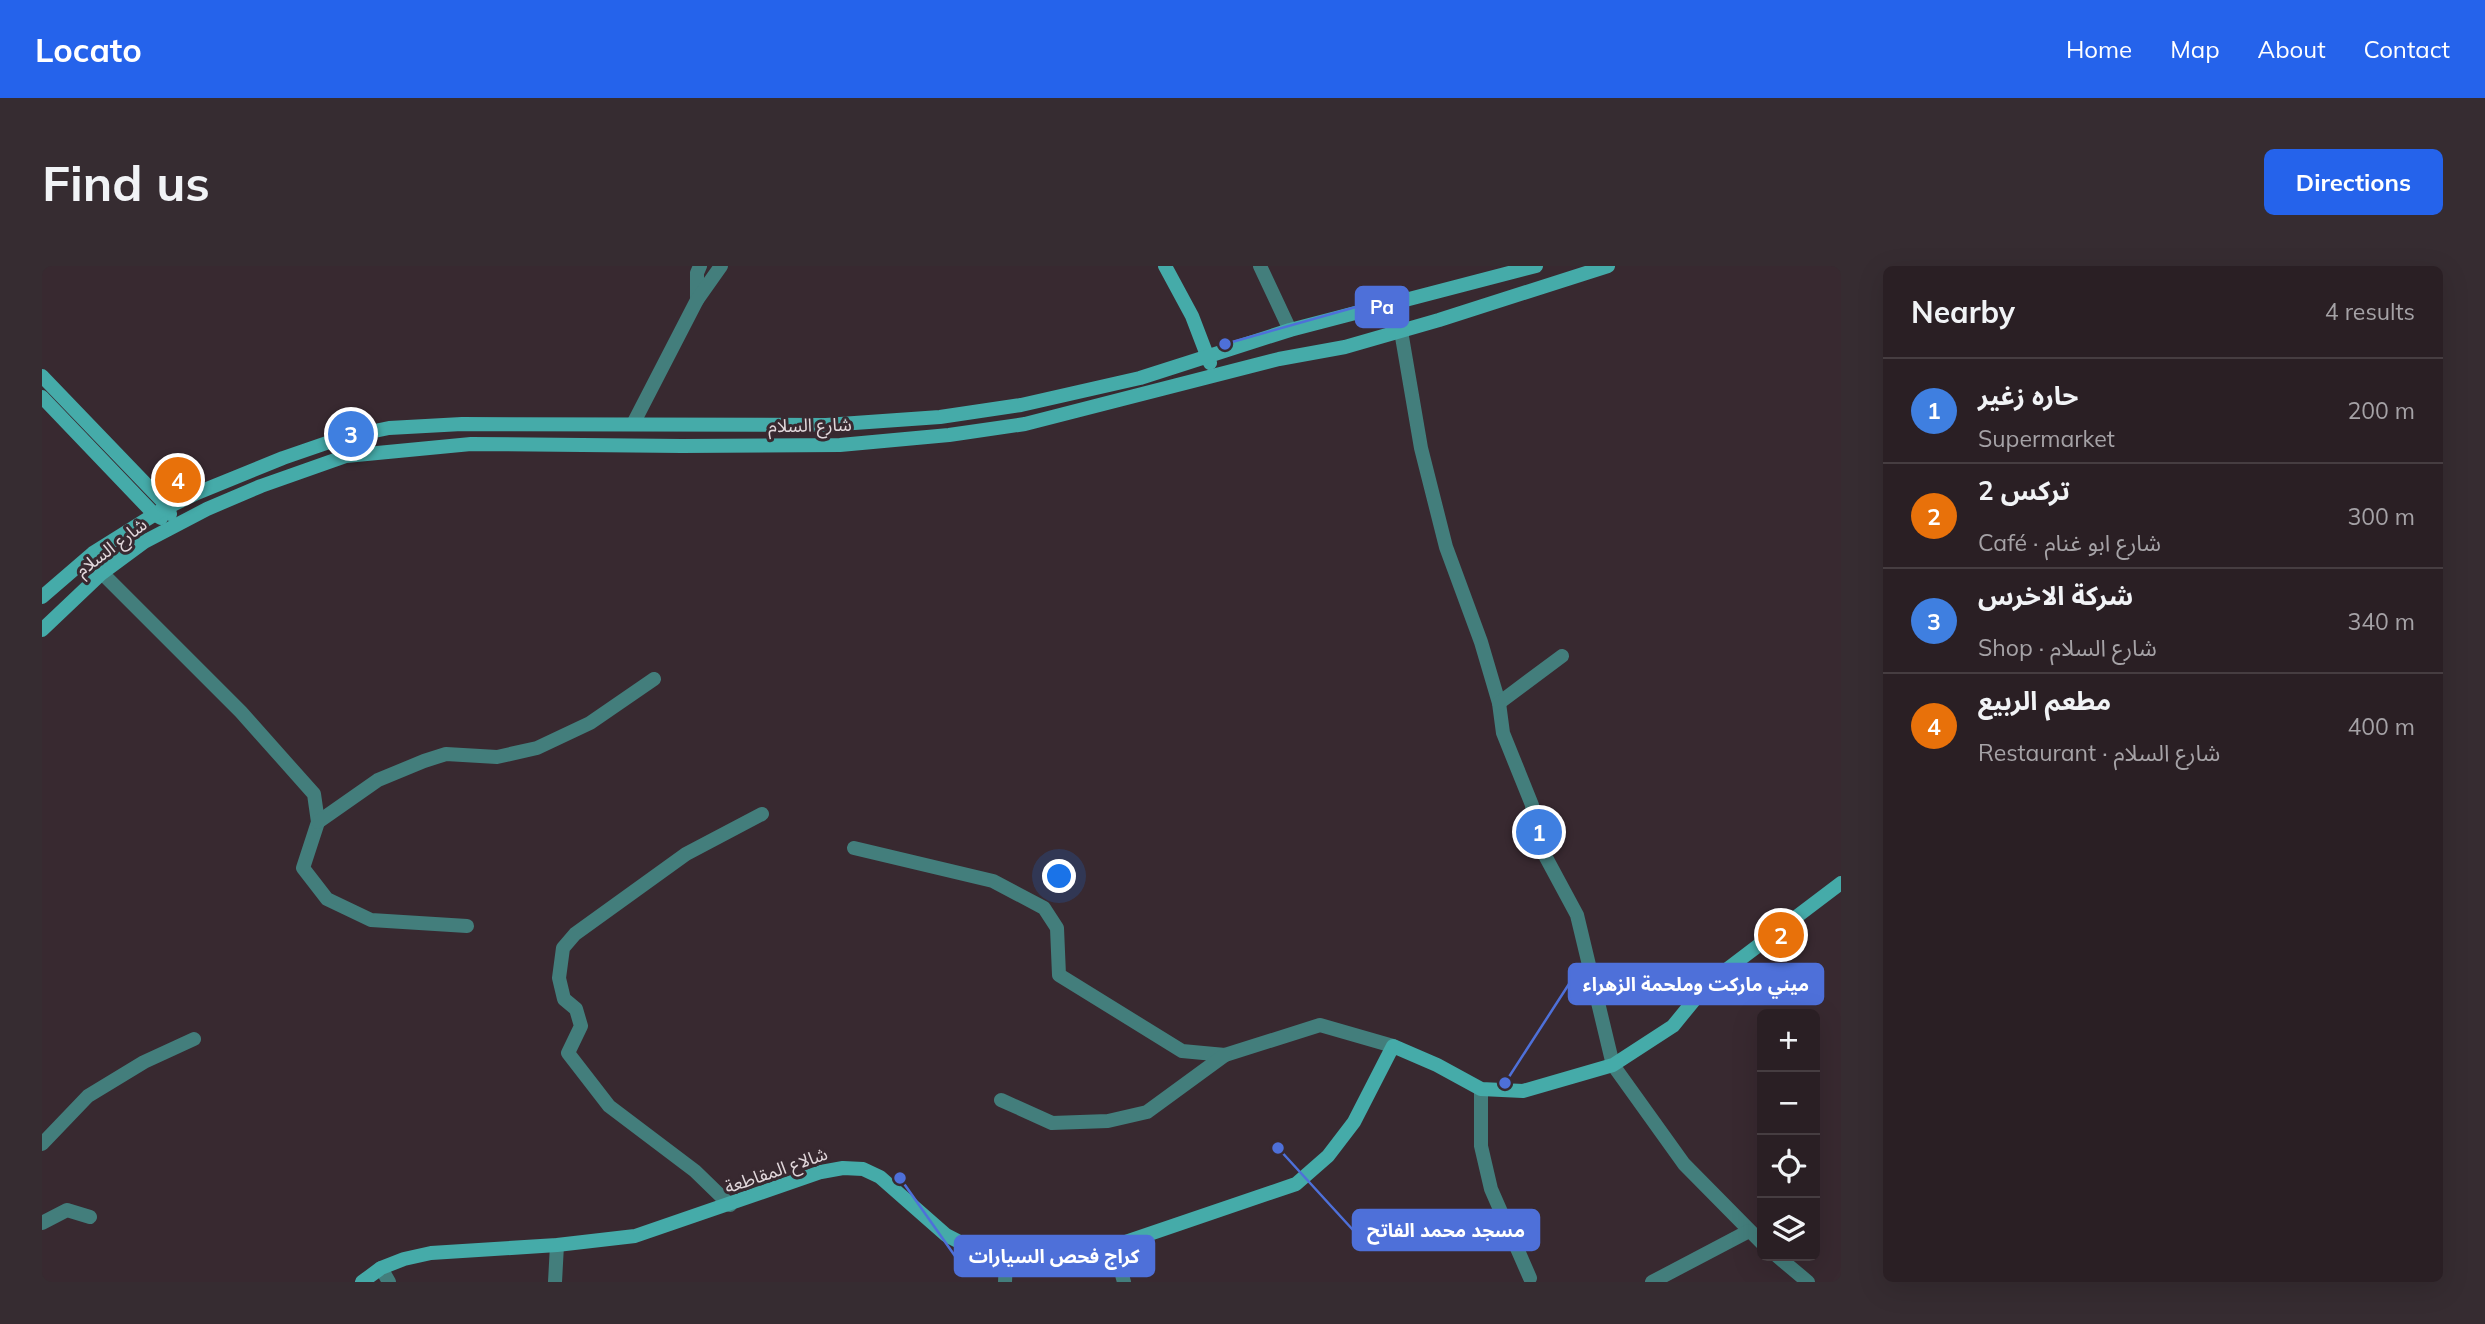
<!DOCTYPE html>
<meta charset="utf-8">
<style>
:root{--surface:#2a1f24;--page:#362c31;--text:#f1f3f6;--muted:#a5a2a6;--line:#463d41;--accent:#2563eb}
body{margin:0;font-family:Mulish,"Noto Sans Arabic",sans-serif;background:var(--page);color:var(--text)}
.controls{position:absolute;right:21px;bottom:21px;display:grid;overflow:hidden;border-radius:10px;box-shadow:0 7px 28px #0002}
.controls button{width:63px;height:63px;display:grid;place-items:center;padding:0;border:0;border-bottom:2px solid var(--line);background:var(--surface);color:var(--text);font:35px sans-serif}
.you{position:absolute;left:1018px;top:611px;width:24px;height:24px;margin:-18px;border:5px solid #fff;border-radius:50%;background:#1a73e8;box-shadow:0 0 0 10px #1a73e833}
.badge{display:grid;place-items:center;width:46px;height:46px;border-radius:50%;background:var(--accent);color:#fff;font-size:23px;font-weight:700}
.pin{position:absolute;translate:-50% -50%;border:4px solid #fff;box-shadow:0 2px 7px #0006}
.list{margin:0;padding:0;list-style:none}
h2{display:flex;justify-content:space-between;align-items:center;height:91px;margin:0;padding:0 28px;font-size:30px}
h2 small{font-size:23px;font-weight:400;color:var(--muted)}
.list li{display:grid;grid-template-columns:46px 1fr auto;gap:21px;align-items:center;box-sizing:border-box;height:105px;padding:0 28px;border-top:2px solid var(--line)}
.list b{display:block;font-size:26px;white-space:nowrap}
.list p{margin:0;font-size:23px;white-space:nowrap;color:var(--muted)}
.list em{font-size:23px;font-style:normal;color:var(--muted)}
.icon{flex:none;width:38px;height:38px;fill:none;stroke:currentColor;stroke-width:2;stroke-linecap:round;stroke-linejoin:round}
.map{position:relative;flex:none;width:1799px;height:1016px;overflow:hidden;border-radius:10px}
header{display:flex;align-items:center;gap:42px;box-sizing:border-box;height:98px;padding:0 35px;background:var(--accent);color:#fff}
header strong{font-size:33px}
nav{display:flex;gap:38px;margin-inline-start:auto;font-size:24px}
.intro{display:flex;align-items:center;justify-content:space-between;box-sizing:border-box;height:168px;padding:0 42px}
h1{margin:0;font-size:49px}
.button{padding:18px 32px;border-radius:10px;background:var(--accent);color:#fff;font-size:24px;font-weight:700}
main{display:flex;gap:42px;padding:0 42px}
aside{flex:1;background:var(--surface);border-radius:10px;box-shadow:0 7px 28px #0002}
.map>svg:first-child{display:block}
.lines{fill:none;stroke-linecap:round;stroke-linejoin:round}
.street{stroke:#437e7c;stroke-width:14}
.secondary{stroke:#45aba9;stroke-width:14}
.labels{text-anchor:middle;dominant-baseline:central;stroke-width:6;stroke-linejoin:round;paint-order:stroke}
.street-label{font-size:18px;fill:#e1d7db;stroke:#382930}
.leader{fill:none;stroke:#4e70d9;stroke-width:2.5}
.callout-dot{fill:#4e70d9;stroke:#382930;stroke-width:2.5}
.callout{fill:#4e70d9;stroke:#4e70d9;stroke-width:2.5}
.callout-label{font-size:19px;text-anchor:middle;font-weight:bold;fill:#fff}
</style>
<header>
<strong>Locato</strong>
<nav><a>Home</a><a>Map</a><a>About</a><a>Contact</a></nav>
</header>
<div class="intro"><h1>Find us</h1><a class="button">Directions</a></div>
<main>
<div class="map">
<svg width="1799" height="1016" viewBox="0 0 1799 1016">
<rect width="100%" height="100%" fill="#382930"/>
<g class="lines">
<g class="street">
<path d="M 1218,0 L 1248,64"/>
<path d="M 655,34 L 655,7 L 658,0"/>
<path d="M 1359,65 L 1379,182 L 1404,281 L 1439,376 L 1457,437 L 1461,467 L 1490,539 L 1493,571 L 1535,649 L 1571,799 L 1642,898 L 1720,977"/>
<path d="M 591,158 L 655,34 L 679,0"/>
<path d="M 60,307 L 199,446 L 272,528 L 276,556 L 261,602 L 285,633 L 329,654 L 425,660"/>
<path d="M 1457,437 L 1520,390"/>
<path d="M 276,556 L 336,514 L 382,495 L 404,488 L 455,491 L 495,482 L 548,457 L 612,413"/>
<path d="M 812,582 L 951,615 L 1002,642 L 1015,662 L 1017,709 L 1140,785 L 1183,789 L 1278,759 L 1351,780"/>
<path d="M 1439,823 L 1439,880 L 1449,923 L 1488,1012"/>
<path d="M 959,834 L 1010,857 L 1066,855 L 1105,846 L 1183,789"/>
<path d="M 0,878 L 46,830 L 102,796 L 152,773"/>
<path d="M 688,939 L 653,905 L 567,840 L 526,787 L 539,760 L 534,743 L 522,733 L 517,712 L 521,682 L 533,668 L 644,588 L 720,548"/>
<path d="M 0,957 L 25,944 L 48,951"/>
<path d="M 1072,980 L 1082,1016"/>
<path d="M 1735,990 L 1766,1016"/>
<path d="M 339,1002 L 347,1016"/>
<path d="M 513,1016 L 515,979"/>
<path d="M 963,1016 L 964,995"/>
<path d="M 1610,1016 L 1707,965"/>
</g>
<g class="secondary">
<path d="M 1123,0 L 1150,50 L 1168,97"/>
<path d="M 0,110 L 126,241 L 128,248"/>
<path d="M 0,131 L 112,248 L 119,252"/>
<path d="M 0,331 L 51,287 L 118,245 L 155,227 L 241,192 L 299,172 L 347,162 L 420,158 L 784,159 L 898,151 L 979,139 L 1098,112 L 1248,64 L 1494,0"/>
<path d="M 0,364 L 60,307 L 102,276 L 165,243 L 219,220 L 304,190 L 429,178 L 640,180 L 798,179 L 907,169 L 983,158 L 1237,93 L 1303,81 L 1397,54 L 1566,0"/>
<path d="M 320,1016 L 339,1002 L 362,993 L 389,987 L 515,979 L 593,970 L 779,906 L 801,902 L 821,903 L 838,911 L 904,969 L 935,985 L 964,995 L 1007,992 L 1072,980 L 1254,918 L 1286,890 L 1312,856 L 1351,780 L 1395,799 L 1439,823 L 1481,825 L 1571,799 L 1631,760 L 1658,727 L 1684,704 L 1799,617"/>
</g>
</g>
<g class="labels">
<g class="street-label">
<text transform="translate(768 159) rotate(-1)">شارع السلام</text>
<text transform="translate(69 281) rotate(-37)">شارع السلام</text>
<text transform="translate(734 904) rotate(-19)">شالاع المقاطعة</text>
</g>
</g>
<path class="leader" d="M1183 78L1314 41M1463 817L1527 718M1236 882L1311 964M858 912L913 990"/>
<g class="callout-dot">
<circle cx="1183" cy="78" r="7"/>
<circle cx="1463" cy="817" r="7"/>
<circle cx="1236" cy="882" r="7"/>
<circle cx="858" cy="912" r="7"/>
</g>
<g class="callout">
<rect x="1314" y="21" width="52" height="40" rx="7"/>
<rect x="1527" y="698" width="254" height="40" rx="7"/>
<rect x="1311" y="944" width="186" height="40" rx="7"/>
<rect x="913" y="970" width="199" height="40" rx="7"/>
</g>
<g class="callout-label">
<text x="1340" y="48">Pa</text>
<text x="1654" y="725">ميني ماركت وملحمة الزهراء</text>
<text x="1404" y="971">مسجد محمد الفاتح</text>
<text x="1012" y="997">كراج فحص السيارات</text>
</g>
</svg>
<div class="controls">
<button>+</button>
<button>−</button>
<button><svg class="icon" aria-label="locate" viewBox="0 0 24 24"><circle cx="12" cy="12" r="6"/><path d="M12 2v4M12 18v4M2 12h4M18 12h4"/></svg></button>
<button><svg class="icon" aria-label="layers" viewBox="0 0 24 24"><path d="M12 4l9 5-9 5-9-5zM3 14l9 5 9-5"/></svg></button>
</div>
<div class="you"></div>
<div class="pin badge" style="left:1497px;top:566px;background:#3f7fe0">1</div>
<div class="pin badge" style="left:1739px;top:669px;background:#e8710a">2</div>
<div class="pin badge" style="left:309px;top:168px;background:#3f7fe0">3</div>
<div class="pin badge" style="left:136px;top:214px;background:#e8710a">4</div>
</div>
<aside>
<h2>Nearby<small>4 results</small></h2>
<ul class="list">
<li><span class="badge" style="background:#3f7fe0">1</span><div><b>حاره زغير</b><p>Supermarket</p></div><em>200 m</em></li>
<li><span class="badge" style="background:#e8710a">2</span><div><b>تركس 2</b><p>Café · شارع ابو غنام</p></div><em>300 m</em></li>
<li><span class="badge" style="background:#3f7fe0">3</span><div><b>شركة الاخرس</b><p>Shop · شارع السلام</p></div><em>340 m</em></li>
<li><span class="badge" style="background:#e8710a">4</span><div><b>مطعم الربيع</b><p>Restaurant · شارع السلام</p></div><em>400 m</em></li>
</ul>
</aside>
</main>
